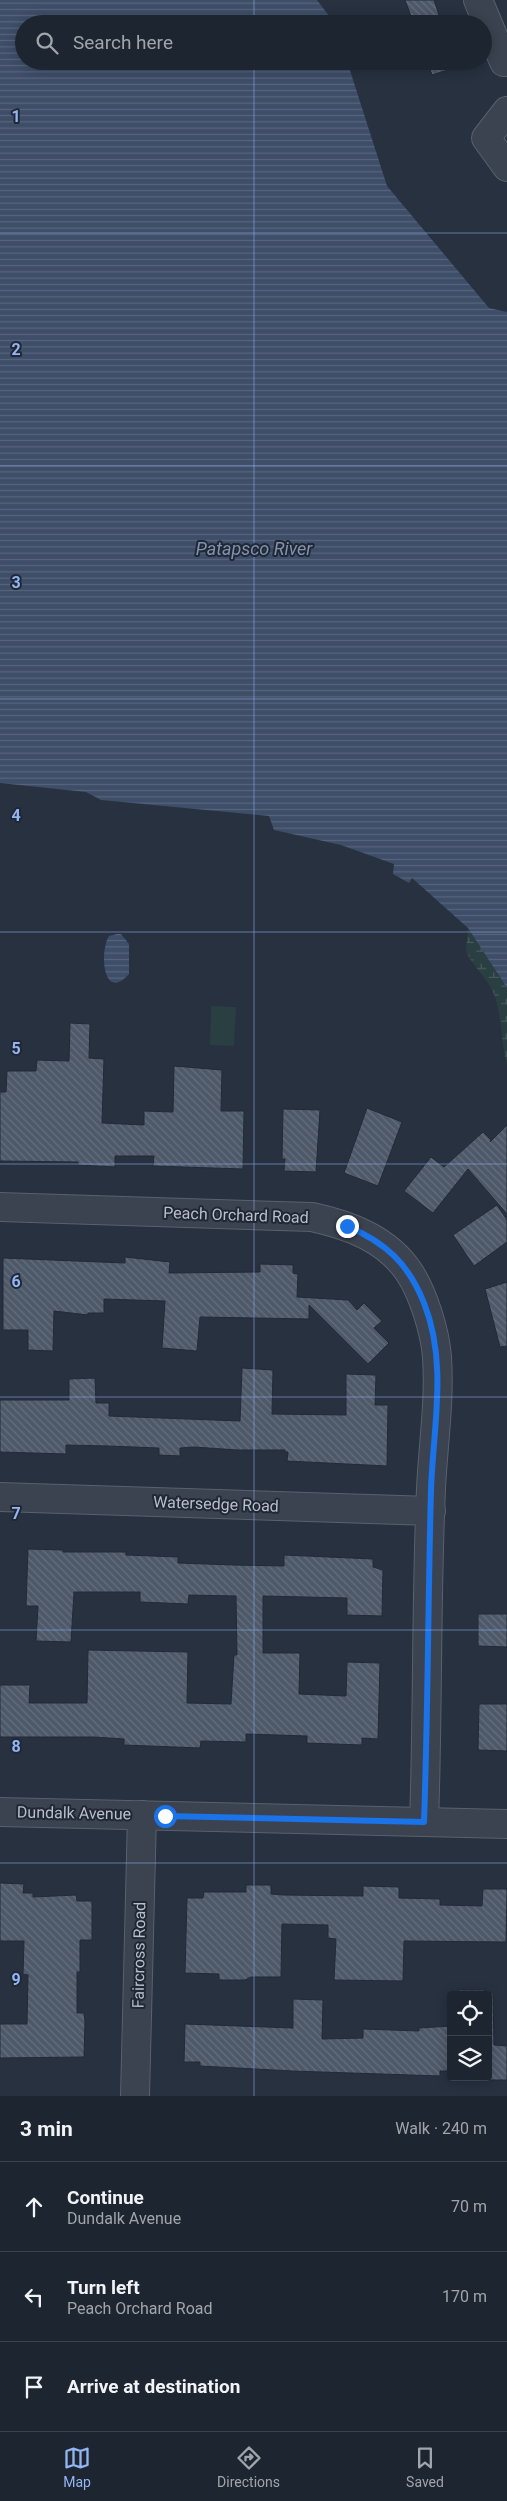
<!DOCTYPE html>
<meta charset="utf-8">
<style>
:root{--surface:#1d2530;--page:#252d38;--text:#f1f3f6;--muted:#a0a5ab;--line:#3b424c;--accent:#93b5f4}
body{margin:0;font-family:Roboto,sans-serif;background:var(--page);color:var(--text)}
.controls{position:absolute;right:15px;bottom:15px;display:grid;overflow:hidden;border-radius:5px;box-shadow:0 2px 12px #0003}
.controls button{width:45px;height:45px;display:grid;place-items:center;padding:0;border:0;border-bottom:1px solid var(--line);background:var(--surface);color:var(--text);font:25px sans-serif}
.stop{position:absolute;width:15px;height:15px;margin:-11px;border:4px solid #1a73e8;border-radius:50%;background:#fff}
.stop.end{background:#1a73e8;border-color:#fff;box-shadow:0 1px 5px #0008}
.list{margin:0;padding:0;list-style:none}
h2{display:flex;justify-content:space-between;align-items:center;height:65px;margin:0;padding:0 20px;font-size:21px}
h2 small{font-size:16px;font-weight:400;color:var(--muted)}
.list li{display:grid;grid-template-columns:32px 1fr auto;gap:15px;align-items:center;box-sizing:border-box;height:90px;padding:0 20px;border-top:1px solid var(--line)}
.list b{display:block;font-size:19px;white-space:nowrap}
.list p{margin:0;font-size:16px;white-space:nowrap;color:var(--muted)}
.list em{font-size:16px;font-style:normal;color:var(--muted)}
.icon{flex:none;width:28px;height:28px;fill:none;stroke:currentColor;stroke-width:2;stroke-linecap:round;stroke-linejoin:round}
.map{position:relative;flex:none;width:507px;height:2096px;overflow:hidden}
.search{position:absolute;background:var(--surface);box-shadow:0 2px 12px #0003;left:15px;right:15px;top:15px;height:55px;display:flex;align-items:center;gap:12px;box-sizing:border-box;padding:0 18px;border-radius:28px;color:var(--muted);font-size:19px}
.sheet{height:335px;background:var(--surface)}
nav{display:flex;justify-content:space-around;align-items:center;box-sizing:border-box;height:70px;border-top:1px solid var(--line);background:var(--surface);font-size:14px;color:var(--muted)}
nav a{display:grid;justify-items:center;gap:2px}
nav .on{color:var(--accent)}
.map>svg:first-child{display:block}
.wetland{fill:url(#wetland-marsh)}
.garden{fill:#2a3f42}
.water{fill:url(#water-rules)}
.building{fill:url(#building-back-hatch);stroke:#222a37}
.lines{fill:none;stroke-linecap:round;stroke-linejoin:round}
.minor-casing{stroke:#59616d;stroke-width:30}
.minor{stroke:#3b4350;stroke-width:28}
.route{stroke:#1a73e8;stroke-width:6}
.grid{fill:none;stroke:#93b5f4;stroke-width:1;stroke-opacity:0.55}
.labels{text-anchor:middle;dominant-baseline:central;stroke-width:4;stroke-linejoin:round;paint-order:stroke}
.street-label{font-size:16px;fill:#b8beca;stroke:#202835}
.water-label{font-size:18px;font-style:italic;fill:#8193b1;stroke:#202835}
.grid-label{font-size:16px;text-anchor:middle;font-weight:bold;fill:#93b5f4;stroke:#202835;stroke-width:4;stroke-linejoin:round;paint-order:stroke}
</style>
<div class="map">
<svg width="507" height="2096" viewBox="0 0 507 2096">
<defs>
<pattern id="wetland-marsh" width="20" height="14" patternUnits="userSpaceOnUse" patternTransform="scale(1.25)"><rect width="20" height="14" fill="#2a3f42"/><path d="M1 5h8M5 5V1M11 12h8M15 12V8" fill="none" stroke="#47595c"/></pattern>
<pattern id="water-rules" width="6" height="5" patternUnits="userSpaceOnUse" patternTransform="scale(1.25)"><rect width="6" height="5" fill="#3e4d68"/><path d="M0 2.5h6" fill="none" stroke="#58657c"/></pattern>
<pattern id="building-back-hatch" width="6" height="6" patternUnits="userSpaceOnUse" patternTransform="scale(1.25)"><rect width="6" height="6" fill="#4d5869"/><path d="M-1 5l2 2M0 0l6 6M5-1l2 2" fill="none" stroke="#656e7d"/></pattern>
</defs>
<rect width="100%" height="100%" fill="#273140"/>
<path class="wetland" d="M 468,928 L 507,988 L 507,1064 C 501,1043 502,1021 496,1000 C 490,979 473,968 466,951 Z"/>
<path class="garden" d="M 211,1006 L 236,1007 L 234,1046 L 210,1045 Z"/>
<g class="water">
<path d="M 0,0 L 317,0 L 335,24 L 24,24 L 24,61 L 347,61 L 387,186 L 489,308 L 507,312 L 507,994 L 507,988 L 468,928 L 412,878 L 409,883 L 393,874 L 394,864 L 341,845 L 274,830 L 269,816 L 101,800 L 86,792 L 0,783 Z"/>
<path d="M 117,934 L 121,934 L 129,944 L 129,974 C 103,1003 99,952 109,936 Z"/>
</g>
<g class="building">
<path d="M 405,0 L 434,0 L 442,24 L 414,24 Z"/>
<path d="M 427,61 L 455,61 L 457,67 L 432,75 Z"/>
<path d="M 70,1023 L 90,1024 L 89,1058 L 104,1059 L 102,1123 L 144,1125 L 144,1111 L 173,1112 L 174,1066 L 222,1070 L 221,1111 L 244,1111 L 243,1169 L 153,1166 L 154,1156 L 115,1156 L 115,1167 L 78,1165 L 78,1162 L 0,1161 L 0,1092 L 6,1092 L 7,1071 L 36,1071 L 37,1060 L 69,1061 Z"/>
<path d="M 367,1108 L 402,1122 L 378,1186 L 344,1173 Z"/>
<path d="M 283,1109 L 320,1110 L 316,1172 L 284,1171 L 285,1159 L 282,1159 Z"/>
<path d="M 507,1125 L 507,1214 L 468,1169 L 433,1213 L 404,1191 L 431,1157 L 444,1167 L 483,1132 L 491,1140 L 490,1142 Z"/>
<path d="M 497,1205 L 507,1220 L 507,1242 L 474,1266 L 453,1235 Z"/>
<path d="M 125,1257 L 170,1262 L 169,1273 L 260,1272 L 260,1264 L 293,1265 L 293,1273 L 298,1274 L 297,1297 L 348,1300 L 357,1310 L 364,1303 L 382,1321 L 374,1328 L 389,1343 L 368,1364 L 309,1305 L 309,1319 L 200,1317 L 197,1351 L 162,1348 L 165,1301 L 104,1299 L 104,1313 L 88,1313 L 88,1315 L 54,1311 L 53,1351 L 28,1350 L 28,1330 L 3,1330 L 3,1258 L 125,1263 Z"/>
<path d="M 507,1282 L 507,1346 L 500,1347 L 485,1289 Z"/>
<path d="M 242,1368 L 273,1370 L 272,1414 L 346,1415 L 346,1374 L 376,1375 L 375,1405 L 388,1405 L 387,1466 L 287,1461 L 288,1452 L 285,1452 L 285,1450 L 237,1450 L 194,1447 L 180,1448 L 180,1456 L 159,1455 L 159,1448 L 108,1446 L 66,1445 L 66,1454 L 0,1452 L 0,1400 L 69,1400 L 69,1379 L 95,1378 L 96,1403 L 109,1403 L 109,1416 L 240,1421 Z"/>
<path d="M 28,1549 L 63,1550 L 63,1552 L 126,1552 L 126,1555 L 178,1557 L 178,1563 L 234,1565 L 284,1566 L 284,1555 L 373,1559 L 373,1567 L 383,1570 L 382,1616 L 347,1615 L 347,1598 L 263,1596 L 263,1653 L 300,1653 L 299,1694 L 346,1696 L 347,1662 L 380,1663 L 378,1739 L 362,1738 L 362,1745 L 307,1743 L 307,1736 L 246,1734 L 246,1742 L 201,1741 L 200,1748 L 124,1745 L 124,1739 L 94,1737 L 0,1737 L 0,1685 L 30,1685 L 29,1703 L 87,1703 L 88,1650 L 188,1652 L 187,1703 L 231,1704 L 234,1655 L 237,1655 L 236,1596 L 189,1595 L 188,1604 L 140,1602 L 140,1592 L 74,1592 L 71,1642 L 36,1641 L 38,1606 L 26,1606 Z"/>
<path d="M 478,1614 L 507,1614 L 507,1647 L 478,1646 Z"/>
<path d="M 479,1704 L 507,1704 L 507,1751 L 478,1750 Z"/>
<path d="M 0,1883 L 24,1884 L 23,1893 L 33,1893 L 33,1897 L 76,1895 L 77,1901 L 92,1901 L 92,1940 L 80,1940 L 80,1972 L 77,1972 L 77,2013 L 84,2013 L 85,2022 L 84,2057 L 0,2058 L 0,2024 L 27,2024 L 28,1975 L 23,1974 L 24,1941 L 0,1941 Z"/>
<path d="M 246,1885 L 271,1885 L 271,1894 L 283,1895 L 363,1896 L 363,1886 L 399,1887 L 399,1898 L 440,1899 L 440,1905 L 482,1906 L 483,1889 L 507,1889 L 506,1942 L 404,1941 L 403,1981 L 334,1980 L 336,1939 L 328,1938 L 328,1925 L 282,1924 L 281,1977 L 251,1977 L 245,1980 L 219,1980 L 219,1974 L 185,1973 L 187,1898 L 203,1898 L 204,1892 L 246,1892 Z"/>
<path d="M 459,1990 L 484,1990 L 484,1993 L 493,1993 L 494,2045 L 507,2046 L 507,2080 L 482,2080 L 482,2077 L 488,2077 L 488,1995 L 452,1995 L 459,1993 Z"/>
<path d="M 293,1999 L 323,2000 L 322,2039 L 363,2038 L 363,2029 L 419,2031 L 419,2028 L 451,2026 L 451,2071 L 440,2071 L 440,2076 L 292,2071 L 200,2066 L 200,2062 L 184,2062 L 185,2024 L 293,2028 Z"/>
</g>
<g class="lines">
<defs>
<g id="minor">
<path d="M 478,0 L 504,62 L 507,62"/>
<path d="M 507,111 L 486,138 L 507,167"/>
<path d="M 0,1207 L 312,1217 C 349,1225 387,1239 409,1272 C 423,1293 435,1331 437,1357 C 440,1401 433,1445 431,1489 C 426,1600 428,1711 424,1822"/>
<path d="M 0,1497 L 431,1511"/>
<path d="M 0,1812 L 507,1824"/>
<path d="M 135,2096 L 142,1815"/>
</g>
</defs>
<use href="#minor" class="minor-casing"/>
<use href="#minor" class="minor"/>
</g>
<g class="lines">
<path class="route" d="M 165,1816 L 424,1822 C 428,1711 428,1600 431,1490 C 433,1428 448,1363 424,1303 C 408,1263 386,1243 347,1226"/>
</g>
<path class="grid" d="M 254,0 L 254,24M 254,61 L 254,2096M 0,233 L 507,233M 0,466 L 507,466M 0,699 L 507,699M 0,932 L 507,932M 0,1164 L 507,1164M 0,1397 L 507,1397M 0,1630 L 507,1630M 0,1863 L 507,1863"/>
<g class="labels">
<g class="street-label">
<text transform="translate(236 1215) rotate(2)">Peach Orchard Road</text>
<text transform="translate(216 1504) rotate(2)">Watersedge Road</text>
<text transform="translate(74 1813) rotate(1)">Dundalk Avenue</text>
<text transform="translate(139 1955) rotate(-89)">Faircross Road</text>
</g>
<g class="water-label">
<text x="254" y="548">Patapsco River</text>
</g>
</g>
<g class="grid-label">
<text x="16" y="122">1</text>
<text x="16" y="355">2</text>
<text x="16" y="588">3</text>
<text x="16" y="821">4</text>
<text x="16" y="1054">5</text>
<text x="16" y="1287">6</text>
<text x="16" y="1519">7</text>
<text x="16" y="1752">8</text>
<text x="16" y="1985">9</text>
</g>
</svg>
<div class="controls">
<button><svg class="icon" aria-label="locate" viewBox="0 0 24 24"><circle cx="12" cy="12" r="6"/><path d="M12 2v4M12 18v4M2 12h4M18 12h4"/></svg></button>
<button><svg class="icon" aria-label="layers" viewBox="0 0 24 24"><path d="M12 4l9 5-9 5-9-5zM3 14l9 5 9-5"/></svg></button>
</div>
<div class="stop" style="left:165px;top:1816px"></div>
<div class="stop end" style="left:347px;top:1226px"></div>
<div class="search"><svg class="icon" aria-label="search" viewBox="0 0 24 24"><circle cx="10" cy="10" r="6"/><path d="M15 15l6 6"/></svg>Search here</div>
</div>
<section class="sheet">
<h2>3 min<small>Walk · 240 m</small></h2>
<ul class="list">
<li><svg class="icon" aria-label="ahead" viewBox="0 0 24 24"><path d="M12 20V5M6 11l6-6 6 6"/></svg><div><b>Continue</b><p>Dundalk Avenue</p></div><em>70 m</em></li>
<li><svg class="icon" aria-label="left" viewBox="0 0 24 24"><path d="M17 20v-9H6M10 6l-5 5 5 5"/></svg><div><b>Turn left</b><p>Peach Orchard Road</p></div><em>170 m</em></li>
<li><svg class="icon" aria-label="arrive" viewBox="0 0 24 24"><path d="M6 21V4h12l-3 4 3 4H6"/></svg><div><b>Arrive at destination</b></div></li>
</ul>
</section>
<nav>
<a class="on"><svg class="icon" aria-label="map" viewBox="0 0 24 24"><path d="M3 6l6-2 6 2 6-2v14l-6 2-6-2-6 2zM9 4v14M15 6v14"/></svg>Map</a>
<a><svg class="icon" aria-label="directions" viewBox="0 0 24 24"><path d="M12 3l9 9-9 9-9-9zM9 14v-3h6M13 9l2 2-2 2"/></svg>Directions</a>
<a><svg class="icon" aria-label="saved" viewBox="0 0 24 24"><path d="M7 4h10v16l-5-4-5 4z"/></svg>Saved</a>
</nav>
